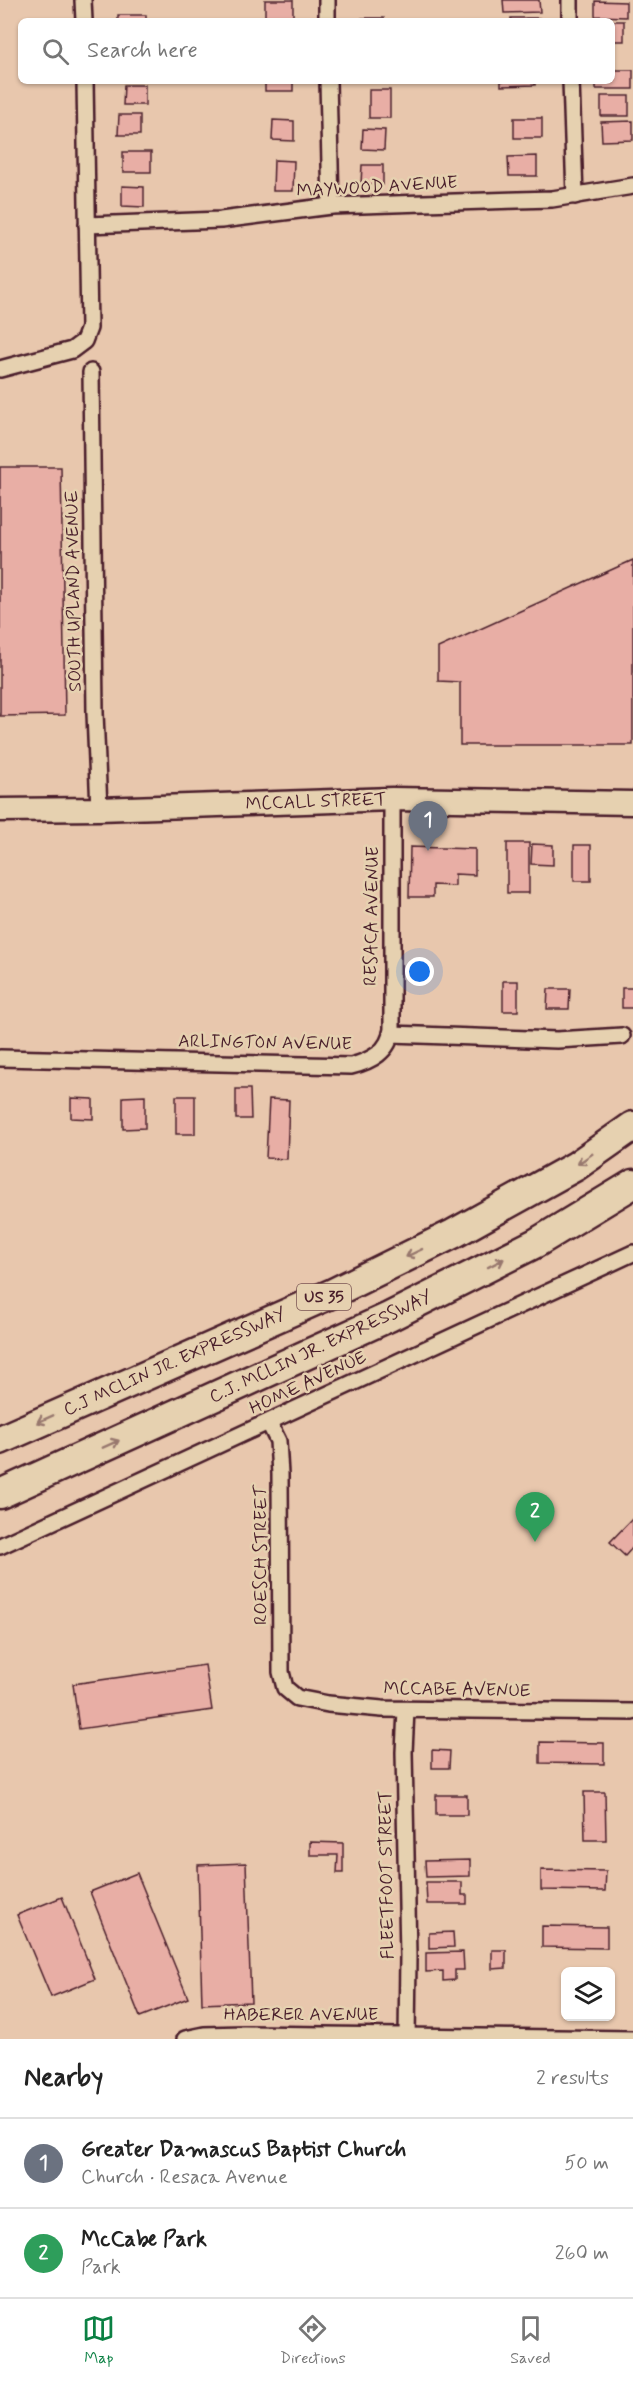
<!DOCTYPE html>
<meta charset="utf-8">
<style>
:root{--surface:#fff;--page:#f2f2f2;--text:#222;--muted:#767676;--line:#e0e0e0;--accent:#0b8043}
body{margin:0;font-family:Mynerve,sans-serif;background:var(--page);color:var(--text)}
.controls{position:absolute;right:18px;bottom:18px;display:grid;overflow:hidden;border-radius:9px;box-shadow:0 2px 4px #0004}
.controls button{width:54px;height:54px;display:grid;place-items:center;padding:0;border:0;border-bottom:2px solid var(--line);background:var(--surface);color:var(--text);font:30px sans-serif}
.you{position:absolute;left:420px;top:972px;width:21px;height:21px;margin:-15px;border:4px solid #fff;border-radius:50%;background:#1a73e8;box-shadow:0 0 0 9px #1a73e833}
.badge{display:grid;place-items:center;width:39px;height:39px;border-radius:50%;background:var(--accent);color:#fff;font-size:20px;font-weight:700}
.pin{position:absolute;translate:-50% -50px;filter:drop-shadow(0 2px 3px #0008)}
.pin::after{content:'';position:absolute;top:32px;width:21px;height:18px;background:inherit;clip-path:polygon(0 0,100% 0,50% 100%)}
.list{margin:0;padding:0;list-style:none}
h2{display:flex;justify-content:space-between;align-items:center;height:78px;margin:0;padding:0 24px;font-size:26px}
h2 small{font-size:20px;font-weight:400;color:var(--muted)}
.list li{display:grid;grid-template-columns:39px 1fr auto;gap:18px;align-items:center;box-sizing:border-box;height:90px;padding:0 24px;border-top:2px solid var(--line)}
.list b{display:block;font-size:22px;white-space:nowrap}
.list p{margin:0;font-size:20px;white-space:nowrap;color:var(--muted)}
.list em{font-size:20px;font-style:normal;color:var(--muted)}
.icon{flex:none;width:33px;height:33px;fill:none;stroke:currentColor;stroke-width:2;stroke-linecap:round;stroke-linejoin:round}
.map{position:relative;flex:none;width:633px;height:2039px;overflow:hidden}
.search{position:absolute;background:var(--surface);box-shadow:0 2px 4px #0004;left:18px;right:18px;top:18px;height:66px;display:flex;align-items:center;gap:15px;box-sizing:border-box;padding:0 21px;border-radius:9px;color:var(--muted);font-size:22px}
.sheet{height:258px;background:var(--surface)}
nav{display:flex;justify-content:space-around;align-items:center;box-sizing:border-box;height:84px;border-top:2px solid var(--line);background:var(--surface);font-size:16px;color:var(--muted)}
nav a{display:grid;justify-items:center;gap:3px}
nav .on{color:var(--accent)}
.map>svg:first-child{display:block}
.building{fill:#e8aea5;stroke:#4a1f2b;stroke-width:1.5}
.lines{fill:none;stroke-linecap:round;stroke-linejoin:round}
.street-casing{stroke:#4a1f2b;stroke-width:20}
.secondary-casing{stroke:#4a1f2b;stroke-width:27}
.highway-casing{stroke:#4a1f2b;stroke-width:33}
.street{stroke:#e6d1b0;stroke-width:15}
.secondary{stroke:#e6d1b0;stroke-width:22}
.highway{stroke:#e6d1b0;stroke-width:28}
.oneway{stroke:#98786e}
.labels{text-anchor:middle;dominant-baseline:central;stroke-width:5;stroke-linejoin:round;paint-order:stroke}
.shield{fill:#e6d1b0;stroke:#795453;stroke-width:1.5}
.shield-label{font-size:16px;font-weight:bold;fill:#4a1f2b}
.street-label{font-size:18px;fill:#4a1f2b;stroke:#e6d1b0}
</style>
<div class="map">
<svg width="633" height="2039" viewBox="0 0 633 2039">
<rect width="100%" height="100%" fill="#e8c7ad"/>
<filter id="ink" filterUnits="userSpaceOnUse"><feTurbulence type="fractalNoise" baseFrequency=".0167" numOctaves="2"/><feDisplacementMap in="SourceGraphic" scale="12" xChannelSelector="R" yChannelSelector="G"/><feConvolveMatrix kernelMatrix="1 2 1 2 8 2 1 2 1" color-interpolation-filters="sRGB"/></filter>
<g filter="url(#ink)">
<g class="building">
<rect x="265" y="0" width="28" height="18"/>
<path d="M 503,0 L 539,0 L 540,12 L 504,13 Z"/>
<path d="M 595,1 L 626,2 L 626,17 L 595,16 Z"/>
<rect x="118" y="15" width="28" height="6"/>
<rect x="362" y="18" width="22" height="3"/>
<rect x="511" y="18" width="28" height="3"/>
<path d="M 596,21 L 624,21 L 624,41 L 612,41 L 612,21 Z"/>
<path d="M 612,70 L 633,70 L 633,89 L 596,89 L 596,81 L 612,81 Z"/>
<rect x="265" y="81" width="28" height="10"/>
<path d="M 501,81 L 535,81 L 535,85 L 501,86 Z"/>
<path d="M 124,85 L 145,85 L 145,105 L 123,105 Z"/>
<rect x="369" y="90" width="21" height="28"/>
<rect x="601" y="96" width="28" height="20"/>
<path d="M 119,115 L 140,115 L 140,135 L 118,135 Z"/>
<rect x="514" y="118" width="28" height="20"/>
<path d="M 273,120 L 294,121 L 294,141 L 272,140 Z"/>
<path d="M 633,121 L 633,140 L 602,141 L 601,122 Z"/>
<path d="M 363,129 L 385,130 L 384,150 L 362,149 Z"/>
<rect x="123" y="152" width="28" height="20"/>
<path d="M 537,156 L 537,176 L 509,176 L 508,157 Z"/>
<path d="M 274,160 L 294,161 L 293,191 L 273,191 Z"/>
<path d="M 362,165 L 383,165 L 383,185 L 361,184 Z"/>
<path d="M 122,186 L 144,187 L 144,207 L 122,206 Z"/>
<path d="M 0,467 L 61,467 L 65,715 L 0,716 Z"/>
<path d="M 633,560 L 633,745 L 460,745 L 460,682 L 438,681 L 438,648 Z"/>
<rect x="507" y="843" width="22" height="50"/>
<path d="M 532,844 L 553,845 L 553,865 L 531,864 Z"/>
<rect x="574" y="845" width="17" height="36"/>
<path d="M 410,847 L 475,849 L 475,875 L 455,874 L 455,886 L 433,885 L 433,897 L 409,897 Z"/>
<rect x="503" y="981" width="15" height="30"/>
<rect x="622" y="988" width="11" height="20"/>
<path d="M 548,989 L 570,989 L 569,1009 L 547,1009 Z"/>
<path d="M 236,1089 L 250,1089 L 251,1119 L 236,1119 Z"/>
<path d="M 145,1096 L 145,1128 L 123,1129 L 123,1097 Z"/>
<rect x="176" y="1096" width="19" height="38"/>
<path d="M 71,1098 L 93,1099 L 93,1119 L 71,1118 Z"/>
<path d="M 269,1099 L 289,1100 L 287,1159 L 266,1158 Z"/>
<path d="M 633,1518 L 633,1547 L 625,1556 L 610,1542 Z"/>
<path d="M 205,1665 L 212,1710 L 79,1729 L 73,1684 Z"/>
<path d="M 540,1742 L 604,1743 L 604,1764 L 540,1763 Z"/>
<path d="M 432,1750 L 450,1751 L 449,1768 L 432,1768 Z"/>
<path d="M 584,1792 L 605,1792 L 606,1840 L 585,1840 Z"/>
<rect x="436" y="1795" width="31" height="20"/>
<path d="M 310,1842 L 343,1843 L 343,1873 L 337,1873 L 338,1855 L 310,1855 Z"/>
<path d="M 470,1860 L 470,1876 L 426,1877 L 425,1861 Z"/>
<path d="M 246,1863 L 251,2002 L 202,2004 L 198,1865 Z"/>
<path d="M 541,1870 L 606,1871 L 605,1891 L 541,1890 Z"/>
<path d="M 137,1873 L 188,1998 L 140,2017 L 90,1892 Z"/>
<path d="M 426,1882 L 462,1882 L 462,1895 L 467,1895 L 467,1904 L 427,1904 Z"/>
<path d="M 62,1897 L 95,1979 L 51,1997 L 17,1915 Z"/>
<path d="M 542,1926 L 607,1927 L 607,1948 L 542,1947 Z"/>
<path d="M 453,1932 L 454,1947 L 429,1948 L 429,1933 Z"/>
<path d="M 492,1950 L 506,1950 L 506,1968 L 492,1969 Z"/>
<path d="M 463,1952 L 464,1970 L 455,1970 L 455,1980 L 443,1981 L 443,1971 L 426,1972 L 426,1953 Z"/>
</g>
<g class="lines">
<defs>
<g id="street">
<path d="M 83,0 L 84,21"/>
<path d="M 327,0 L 327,21"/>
<path d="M 570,0 L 570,21"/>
<path d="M 328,81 L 331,206"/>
<path d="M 571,81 L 575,196"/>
<path d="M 87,225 L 221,220 L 331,206 L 552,199 L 633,186"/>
<path d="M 0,369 L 72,350 L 84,341 L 89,328 L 85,81"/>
<path d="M 91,372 L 95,713 L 99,809"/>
<path d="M 391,1034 L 557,1040 L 622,1036"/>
<path d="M 0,1058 L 351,1066 C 371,1061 389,1052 392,1029 L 392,799"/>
<path d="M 269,1423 L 278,1441 L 280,1474 L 281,1672 L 285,1688 L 297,1698 L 328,1704 L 382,1709 L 633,1712"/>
<path d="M 0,1546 L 633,1253"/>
<path d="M 406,1710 L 404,1752 L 408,1956 L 407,2039"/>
<path d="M 185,2039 L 204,2035 L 244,2034 L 633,2039"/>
</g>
<path id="secondary" d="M 0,810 L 99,809 L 392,799 L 633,803"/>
<g id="highway">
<path d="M 0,1440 L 333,1293 L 453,1234 L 576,1166 L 633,1126"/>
<path d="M 0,1494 L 389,1317 L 536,1243 L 633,1184"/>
</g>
</defs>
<use href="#street" class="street-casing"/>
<use href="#secondary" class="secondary-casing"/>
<use href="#highway" class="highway-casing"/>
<use href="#street" class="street"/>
<use href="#secondary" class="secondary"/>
<use href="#highway" class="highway"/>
</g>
<defs><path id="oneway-shaft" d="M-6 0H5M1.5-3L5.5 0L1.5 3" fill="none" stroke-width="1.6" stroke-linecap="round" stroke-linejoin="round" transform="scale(1.5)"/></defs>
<g class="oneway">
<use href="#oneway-shaft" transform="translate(585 1159) rotate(145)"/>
<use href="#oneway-shaft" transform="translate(414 1253) rotate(154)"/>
<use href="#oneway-shaft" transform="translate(496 1263) rotate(-27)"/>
<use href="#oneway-shaft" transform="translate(45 1419) rotate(156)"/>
<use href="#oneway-shaft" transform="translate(111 1444) rotate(-24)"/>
</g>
</g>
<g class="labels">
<rect class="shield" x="297" y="1284" width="54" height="26" rx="4.5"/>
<g class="shield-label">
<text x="324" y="1297">US 35</text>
</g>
<g class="street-label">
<text transform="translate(377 187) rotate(-3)">MAYWOOD AVENUE</text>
<text transform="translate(74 591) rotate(-91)">SOUTH UPLAND AVENUE</text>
<text transform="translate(316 802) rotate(-2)">MCCALL STREET</text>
<text transform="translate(372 916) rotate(-89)">RESACA AVENUE</text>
<text transform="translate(265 1043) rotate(1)">ARLINGTON AVENUE</text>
<text transform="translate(321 1347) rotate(-25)">C.J. MCLIN JR. EXPRESSWAY</text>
<text transform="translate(175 1362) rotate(-24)">C.J MCLIN JR. EXPRESSWAY</text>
<text transform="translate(308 1383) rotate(-25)">HOME AVENUE</text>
<text transform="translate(261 1555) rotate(-90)">ROESCH STREET</text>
<text transform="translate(457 1690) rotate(1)">MCCABE AVENUE</text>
<text transform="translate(387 1875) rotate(-91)">FLEETFOOT STREET</text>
<text x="301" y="2015">HABERER AVENUE</text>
</g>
</g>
</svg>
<div class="controls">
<button><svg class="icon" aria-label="layers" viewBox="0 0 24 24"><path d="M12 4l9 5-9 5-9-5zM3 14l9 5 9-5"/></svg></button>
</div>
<div class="you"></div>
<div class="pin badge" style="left:428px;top:851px;background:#6b7280">1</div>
<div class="pin badge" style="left:535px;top:1542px;background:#2e9e5b">2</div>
<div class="search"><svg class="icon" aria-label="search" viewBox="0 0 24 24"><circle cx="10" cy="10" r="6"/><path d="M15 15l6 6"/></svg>Search here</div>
</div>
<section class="sheet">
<h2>Nearby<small>2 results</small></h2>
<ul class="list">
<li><span class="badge" style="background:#6b7280">1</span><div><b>Greater Damascus Baptist Church</b><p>Church · Resaca Avenue</p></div><em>50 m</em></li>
<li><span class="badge" style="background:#2e9e5b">2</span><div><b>McCabe Park</b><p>Park</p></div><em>260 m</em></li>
</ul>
</section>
<nav>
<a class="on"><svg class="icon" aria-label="map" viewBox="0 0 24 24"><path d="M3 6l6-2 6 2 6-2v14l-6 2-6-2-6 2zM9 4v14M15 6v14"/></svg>Map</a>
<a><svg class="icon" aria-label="directions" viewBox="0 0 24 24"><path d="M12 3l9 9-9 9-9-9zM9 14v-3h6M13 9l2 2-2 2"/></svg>Directions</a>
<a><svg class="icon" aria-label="saved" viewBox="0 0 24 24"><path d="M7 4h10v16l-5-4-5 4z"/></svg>Saved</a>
</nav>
